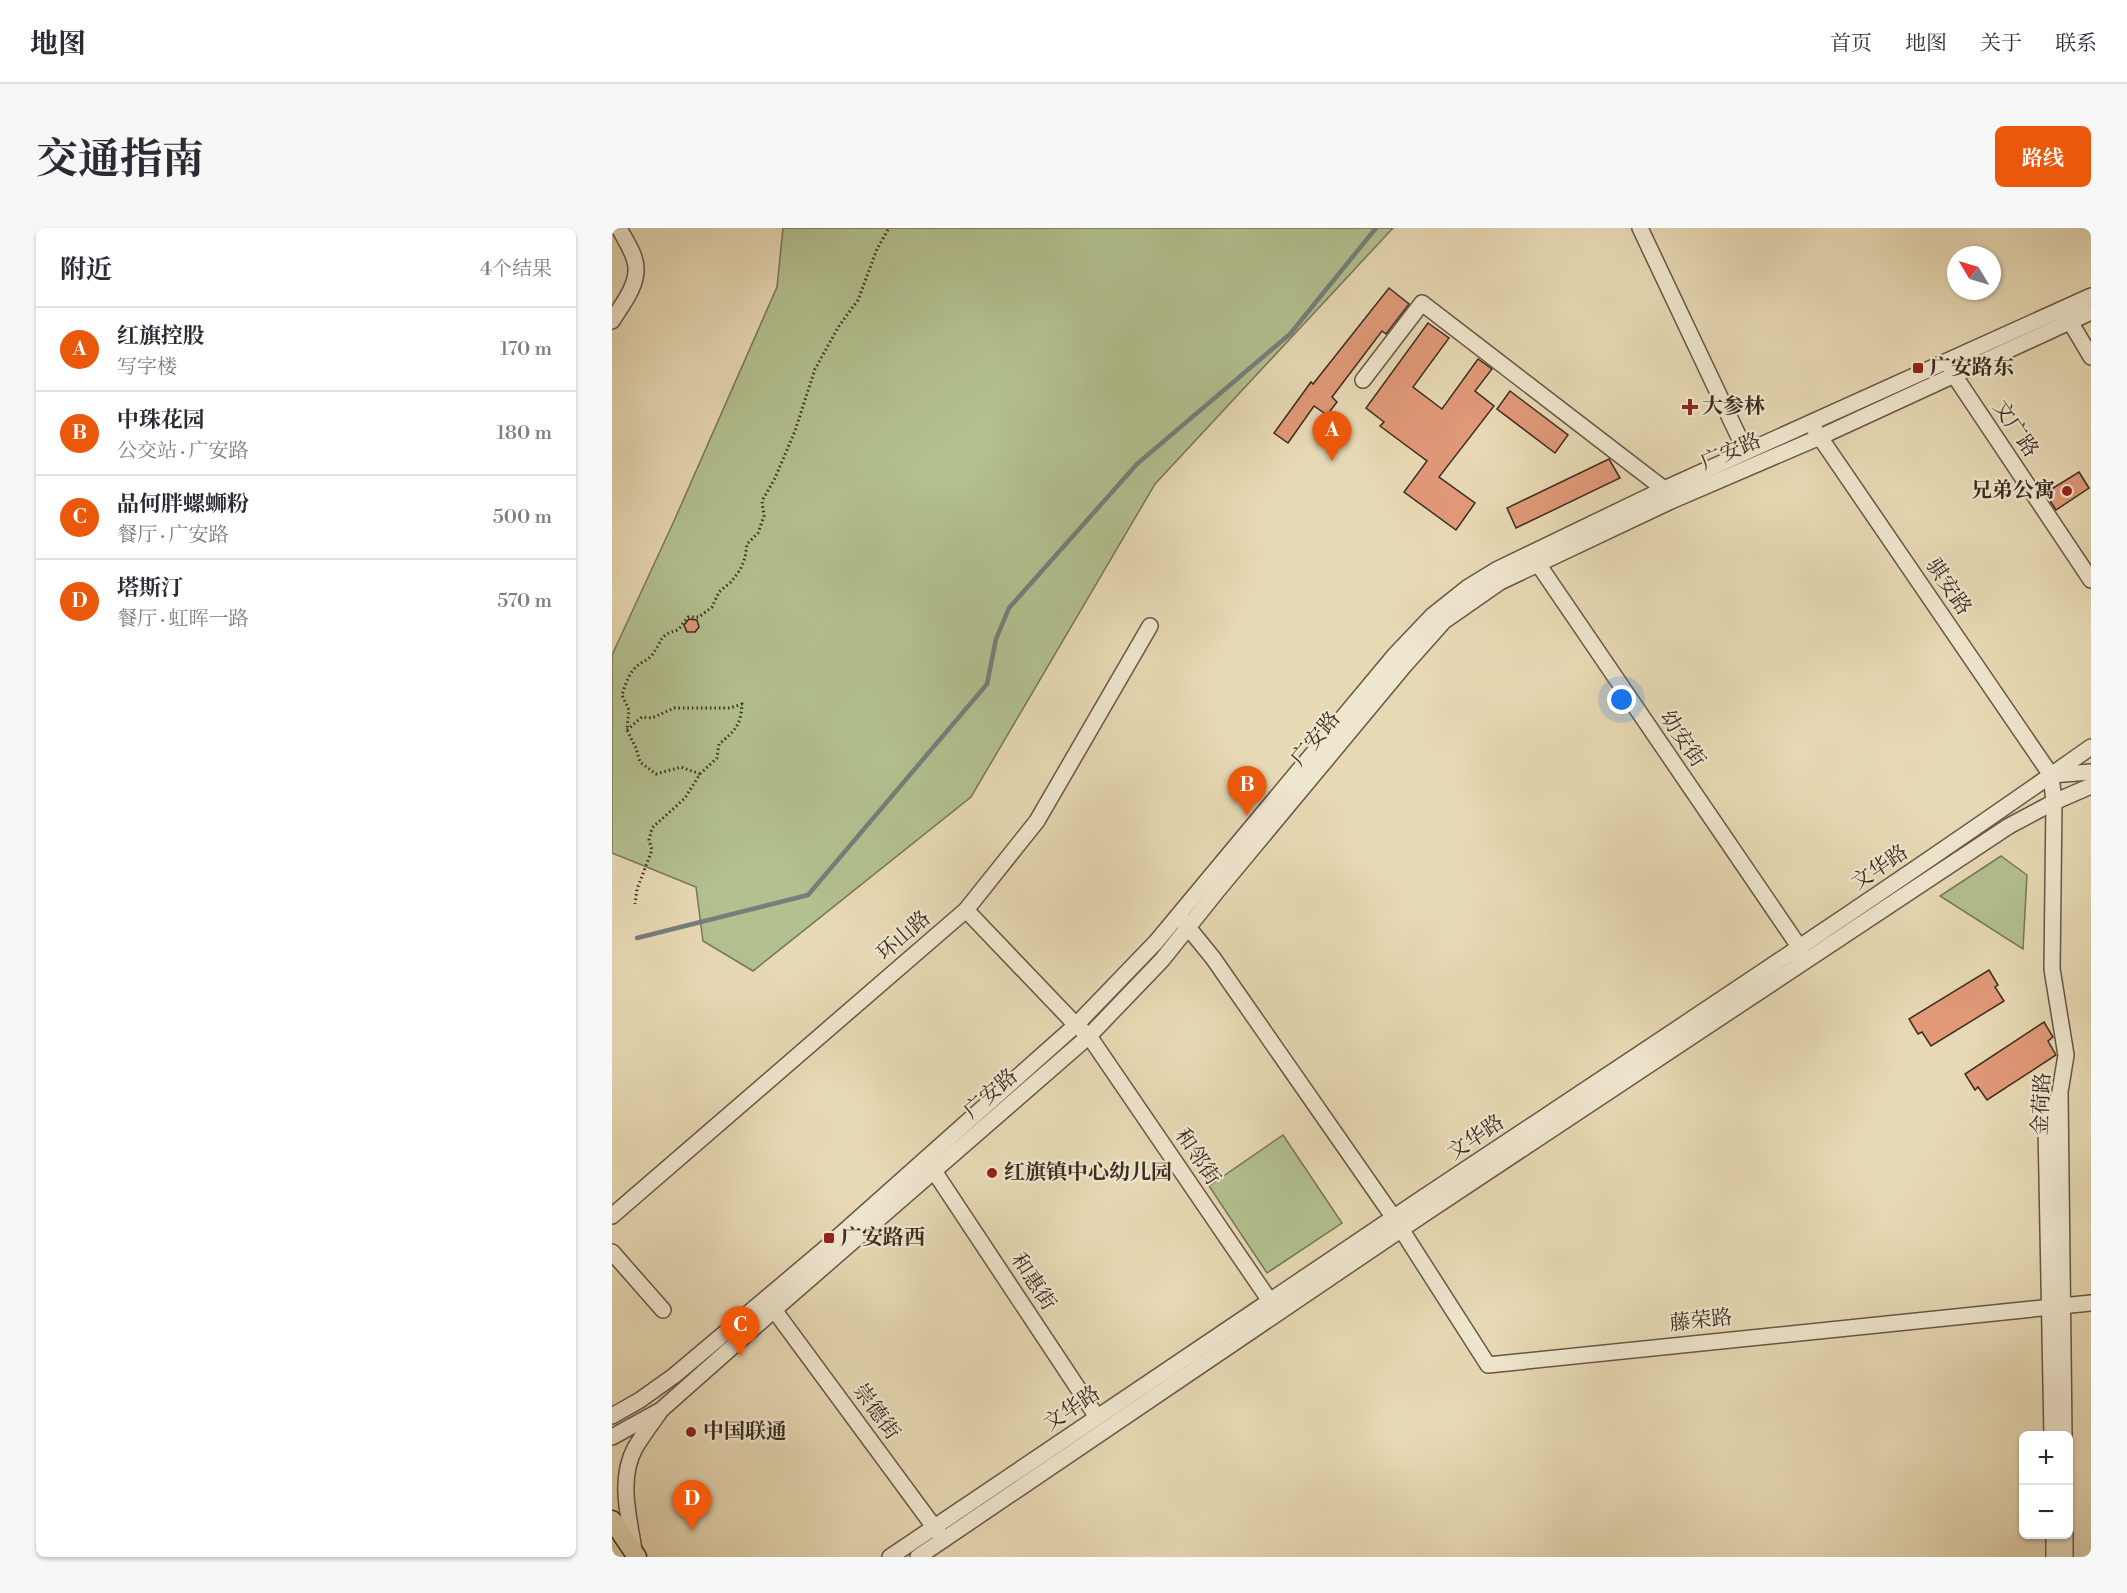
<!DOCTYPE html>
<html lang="zh">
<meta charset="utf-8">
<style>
:root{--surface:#fff;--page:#f7f7f7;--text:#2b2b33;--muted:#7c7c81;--line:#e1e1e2;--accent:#ea580c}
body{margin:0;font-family:"Libre Bodoni","Noto Serif SC",serif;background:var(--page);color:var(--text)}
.controls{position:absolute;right:18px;bottom:18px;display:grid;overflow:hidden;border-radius:9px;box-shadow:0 2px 4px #0004}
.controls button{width:54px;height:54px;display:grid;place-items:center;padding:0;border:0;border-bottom:2px solid var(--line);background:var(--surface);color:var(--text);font:30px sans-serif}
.compass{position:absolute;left:1335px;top:18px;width:54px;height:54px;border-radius:50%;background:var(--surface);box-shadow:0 2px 4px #0004;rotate:308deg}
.you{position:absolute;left:1010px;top:472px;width:21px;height:21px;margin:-15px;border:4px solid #fff;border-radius:50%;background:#1a73e8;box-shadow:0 0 0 9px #1a73e833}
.badge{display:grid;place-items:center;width:39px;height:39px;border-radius:50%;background:var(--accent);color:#fff;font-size:20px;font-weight:700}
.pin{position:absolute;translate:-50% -50px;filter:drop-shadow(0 2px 3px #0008)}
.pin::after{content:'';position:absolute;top:32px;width:21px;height:18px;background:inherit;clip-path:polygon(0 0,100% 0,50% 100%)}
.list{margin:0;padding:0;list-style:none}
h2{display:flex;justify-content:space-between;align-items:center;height:78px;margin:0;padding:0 24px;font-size:26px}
h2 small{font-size:20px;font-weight:400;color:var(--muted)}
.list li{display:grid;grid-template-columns:39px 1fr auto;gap:18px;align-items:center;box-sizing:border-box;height:84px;padding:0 24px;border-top:2px solid var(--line)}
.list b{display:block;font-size:22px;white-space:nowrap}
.list p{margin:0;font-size:20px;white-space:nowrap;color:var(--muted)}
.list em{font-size:20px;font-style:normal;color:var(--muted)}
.map{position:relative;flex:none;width:1479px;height:1329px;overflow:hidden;border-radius:9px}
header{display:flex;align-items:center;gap:36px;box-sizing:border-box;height:84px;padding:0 30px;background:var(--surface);border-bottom:2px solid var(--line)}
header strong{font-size:28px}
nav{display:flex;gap:33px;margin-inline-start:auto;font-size:21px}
.intro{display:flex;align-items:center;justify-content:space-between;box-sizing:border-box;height:144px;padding:0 36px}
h1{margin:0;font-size:42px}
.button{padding:15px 27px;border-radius:9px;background:var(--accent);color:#fff;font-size:21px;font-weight:700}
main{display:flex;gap:36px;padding:0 36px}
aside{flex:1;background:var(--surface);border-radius:9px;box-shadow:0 2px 4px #0004}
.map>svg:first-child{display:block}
.green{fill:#b3c08f;stroke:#777658;stroke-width:1.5}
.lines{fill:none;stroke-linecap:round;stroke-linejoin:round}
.stream{stroke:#757f7c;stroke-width:4.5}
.building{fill:#e19978;stroke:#3b2c21;stroke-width:1.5}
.minor-casing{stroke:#665746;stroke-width:18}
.major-casing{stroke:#3b2c21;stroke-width:21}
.path{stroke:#3b2c21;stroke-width:3;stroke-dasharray:1.5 3;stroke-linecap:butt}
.minor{stroke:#efe6ce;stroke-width:15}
.major{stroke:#e7d9b4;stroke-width:18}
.poi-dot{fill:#8f2418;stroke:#efe6ce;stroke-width:2}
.labels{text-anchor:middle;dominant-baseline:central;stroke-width:4.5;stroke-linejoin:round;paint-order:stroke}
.poi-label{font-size:21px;font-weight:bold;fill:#3b2c21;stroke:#efe6ce;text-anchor:start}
.street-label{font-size:21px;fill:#3b2c21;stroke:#efe6ce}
</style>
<header>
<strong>地图</strong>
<nav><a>首页</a><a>地图</a><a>关于</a><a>联系</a></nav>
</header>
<div class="intro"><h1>交通指南</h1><a class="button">路线</a></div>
<main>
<aside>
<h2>附近<small>4个结果</small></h2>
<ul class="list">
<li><span class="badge">A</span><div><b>红旗控股</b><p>写字楼</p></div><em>170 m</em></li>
<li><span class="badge">B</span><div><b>中珠花园</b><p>公交站 · 广安路</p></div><em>180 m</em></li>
<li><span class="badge">C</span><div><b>品何胖螺蛳粉</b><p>餐厅 · 广安路</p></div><em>500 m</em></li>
<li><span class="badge">D</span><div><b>塔斯汀</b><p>餐厅 · 虹晖一路</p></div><em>570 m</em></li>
</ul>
</aside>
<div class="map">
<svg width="1479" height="1329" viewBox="0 0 1479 1329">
<rect width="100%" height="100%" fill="#e7d9b4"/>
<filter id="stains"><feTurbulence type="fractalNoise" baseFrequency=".00333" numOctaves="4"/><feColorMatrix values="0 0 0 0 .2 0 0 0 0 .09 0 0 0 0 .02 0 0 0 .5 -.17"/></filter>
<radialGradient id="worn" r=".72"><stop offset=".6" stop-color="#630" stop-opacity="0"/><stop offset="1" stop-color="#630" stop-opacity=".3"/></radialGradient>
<g class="green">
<path d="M 171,0 L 781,0 L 543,256 L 359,569 L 141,743 L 91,713 L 84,659 L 0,625 L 0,427 L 62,293 L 165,59 Z"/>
<path d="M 1389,628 L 1415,647 L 1411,721 L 1328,668 Z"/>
<path d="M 671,907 L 730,995 L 655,1045 L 597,958 Z"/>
</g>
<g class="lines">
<path class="stream" d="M 25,710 L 196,667 L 375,456 L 384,411 L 397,380 L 525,236 L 678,106 L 764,0"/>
</g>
<g class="building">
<path d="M 777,60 L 797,76 L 774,106 L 770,103 L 720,169 L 725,174 L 715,187 L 702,178 L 676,215 L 662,205 L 699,154 L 701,156 Z"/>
<path d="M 816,95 L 837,110 L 801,159 L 830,181 L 866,131 L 880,141 L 863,163 L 882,178 L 827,249 L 863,275 L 844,302 L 792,264 L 815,233 L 768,198 L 772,194 L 754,180 Z"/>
<path d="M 898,163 L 956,207 L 943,225 L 885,181 Z"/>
<path d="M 997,231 L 1008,250 L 904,300 L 895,280 Z"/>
<path d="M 1467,244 L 1477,260 L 1444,282 L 1433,265 Z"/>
<path d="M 77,391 L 85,392 L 87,399 L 83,404 L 75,404 L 72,397 Z"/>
<path d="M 1377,742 L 1386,757 L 1383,759 L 1392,773 L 1319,818 L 1310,804 L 1306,806 L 1297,791 Z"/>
<path d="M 1432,794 L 1441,809 L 1436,813 L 1444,827 L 1375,872 L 1366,859 L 1363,862 L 1353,846 Z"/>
</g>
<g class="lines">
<defs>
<g id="minor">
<path d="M 1028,0 L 1134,224"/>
<path d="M 1453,85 L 1479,129"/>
<path d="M 0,93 C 9,78 25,59 24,40 C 24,27 13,12 7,0"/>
<path d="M 1338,138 L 1342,147 L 1479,352"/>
<path d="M 751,152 L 810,75 L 1052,261 L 1055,267"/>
<path d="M 1203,202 L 1439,547 L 1442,574 L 1440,741 L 1454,827 L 1448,864 L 1452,1208"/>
<path d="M 922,330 L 1188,720 L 1185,728"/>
<path d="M 1439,547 L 1479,544"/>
<path d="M 354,682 L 464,797 L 477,808 L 658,1073"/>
<path d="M 570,692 L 601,730 L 782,990 L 876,1137 L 1479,1075"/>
<path d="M 316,934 L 485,1189"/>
<path d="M 0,988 L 354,682 L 425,593 L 538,398"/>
<path d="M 0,1024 L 51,1082"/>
<path d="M 157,1075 L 328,1307"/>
<path d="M 0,1188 L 28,1172 L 63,1147 L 209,1024 L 464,797 L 544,714 L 782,428 L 821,387 L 855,360 L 886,341 L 1052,261 L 1479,68"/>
<path d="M 1440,1208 L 1434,898 L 1446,869"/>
<path d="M 0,1209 L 49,1182 L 162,1082 L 477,808 L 550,732 L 606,662 L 792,438 L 832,393 L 888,354 L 1059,273 L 1208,209 L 1479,84"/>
<path d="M 1442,1306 L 1442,1329"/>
<path d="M 1453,1306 L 1453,1329"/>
<path d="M 22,1322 C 17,1289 6,1252 23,1220 C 30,1208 39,1196 47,1185"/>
<path d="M 278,1329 C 455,1210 631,1090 809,971 C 1033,822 1259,674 1479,519"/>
<path d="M 306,1329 L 812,986 L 1397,598 L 1442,574 L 1479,558"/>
</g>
<path id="major" d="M 0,1292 L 25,1329"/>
</defs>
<use href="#minor" class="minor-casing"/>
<use href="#major" class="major-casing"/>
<g class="path">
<path d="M 15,502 L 30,489 L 40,490 L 62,480 L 118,480 L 130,476 C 129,497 123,503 107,516 L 105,530 L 88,546 L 73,570 L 40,600 L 37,612 L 40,622 L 25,661 L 23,676"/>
<path d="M 88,546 L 69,539 L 44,546 L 28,534 L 24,520 L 15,502 L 17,482 L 10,467 C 13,457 17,445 25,438 C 30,434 37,431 40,427 C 51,413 46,407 66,402 L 76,389 L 87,389 L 100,379 L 107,364 L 119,354 L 128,342 L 133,330 L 135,316 L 146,305 L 152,288 L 150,273 L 163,250 L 183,203 L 203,141 L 227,98 L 246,72 L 265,21 L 277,0"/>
</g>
<use href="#minor" class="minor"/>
<use href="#major" class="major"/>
</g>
<g class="poi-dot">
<rect x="1300" y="134" width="12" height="12" rx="3"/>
<path d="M1075 170h6v6h6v6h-6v6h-6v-6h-6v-6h6z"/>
<circle cx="1455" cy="263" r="6"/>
<circle cx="380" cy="945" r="6"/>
<rect x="211" y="1004" width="12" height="12" rx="3"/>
<circle cx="79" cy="1204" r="6"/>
</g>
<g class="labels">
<g class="poi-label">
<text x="1318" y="140">广安路东</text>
<text x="1090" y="179">大参林</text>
<text x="1443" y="263" text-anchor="end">兄弟公寓</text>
<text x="392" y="945">红旗镇中心幼儿园</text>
<text x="229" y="1010">广安路西</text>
<text x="91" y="1204">中国联通</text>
</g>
<g class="street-label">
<text transform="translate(1403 201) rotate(56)">文广路</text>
<text transform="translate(1119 224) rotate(-23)">广安路</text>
<text transform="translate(1336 359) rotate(56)">骐安路</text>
<text transform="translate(704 511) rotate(-50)">广安路</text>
<text transform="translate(1070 511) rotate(56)">幼安街</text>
<text transform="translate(1268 640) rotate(-34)">文华路</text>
<text transform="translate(292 708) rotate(-41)">环山路</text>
<text transform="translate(379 866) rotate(-41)">广安路</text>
<text transform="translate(1430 876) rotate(-87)">金荷路</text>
<text transform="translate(864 910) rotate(-34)">文华路</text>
<text transform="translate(585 929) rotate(56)">和邻街</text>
<text transform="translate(421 1054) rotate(57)">和惠街</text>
<text transform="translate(1089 1093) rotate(-6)">藤荣路</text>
<text transform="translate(460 1181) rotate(-34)">文华路</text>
<text transform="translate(264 1184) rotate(54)">崇德街</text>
</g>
</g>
<rect width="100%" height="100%" filter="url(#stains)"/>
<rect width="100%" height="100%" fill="url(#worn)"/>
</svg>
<div class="controls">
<button>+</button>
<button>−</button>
</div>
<svg class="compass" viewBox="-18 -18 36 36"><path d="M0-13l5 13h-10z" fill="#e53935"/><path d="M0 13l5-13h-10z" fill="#7c7c81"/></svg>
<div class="you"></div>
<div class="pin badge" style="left:720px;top:233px">A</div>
<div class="pin badge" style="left:635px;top:588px">B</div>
<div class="pin badge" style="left:128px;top:1128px">C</div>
<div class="pin badge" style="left:80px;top:1302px">D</div>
</div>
</main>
